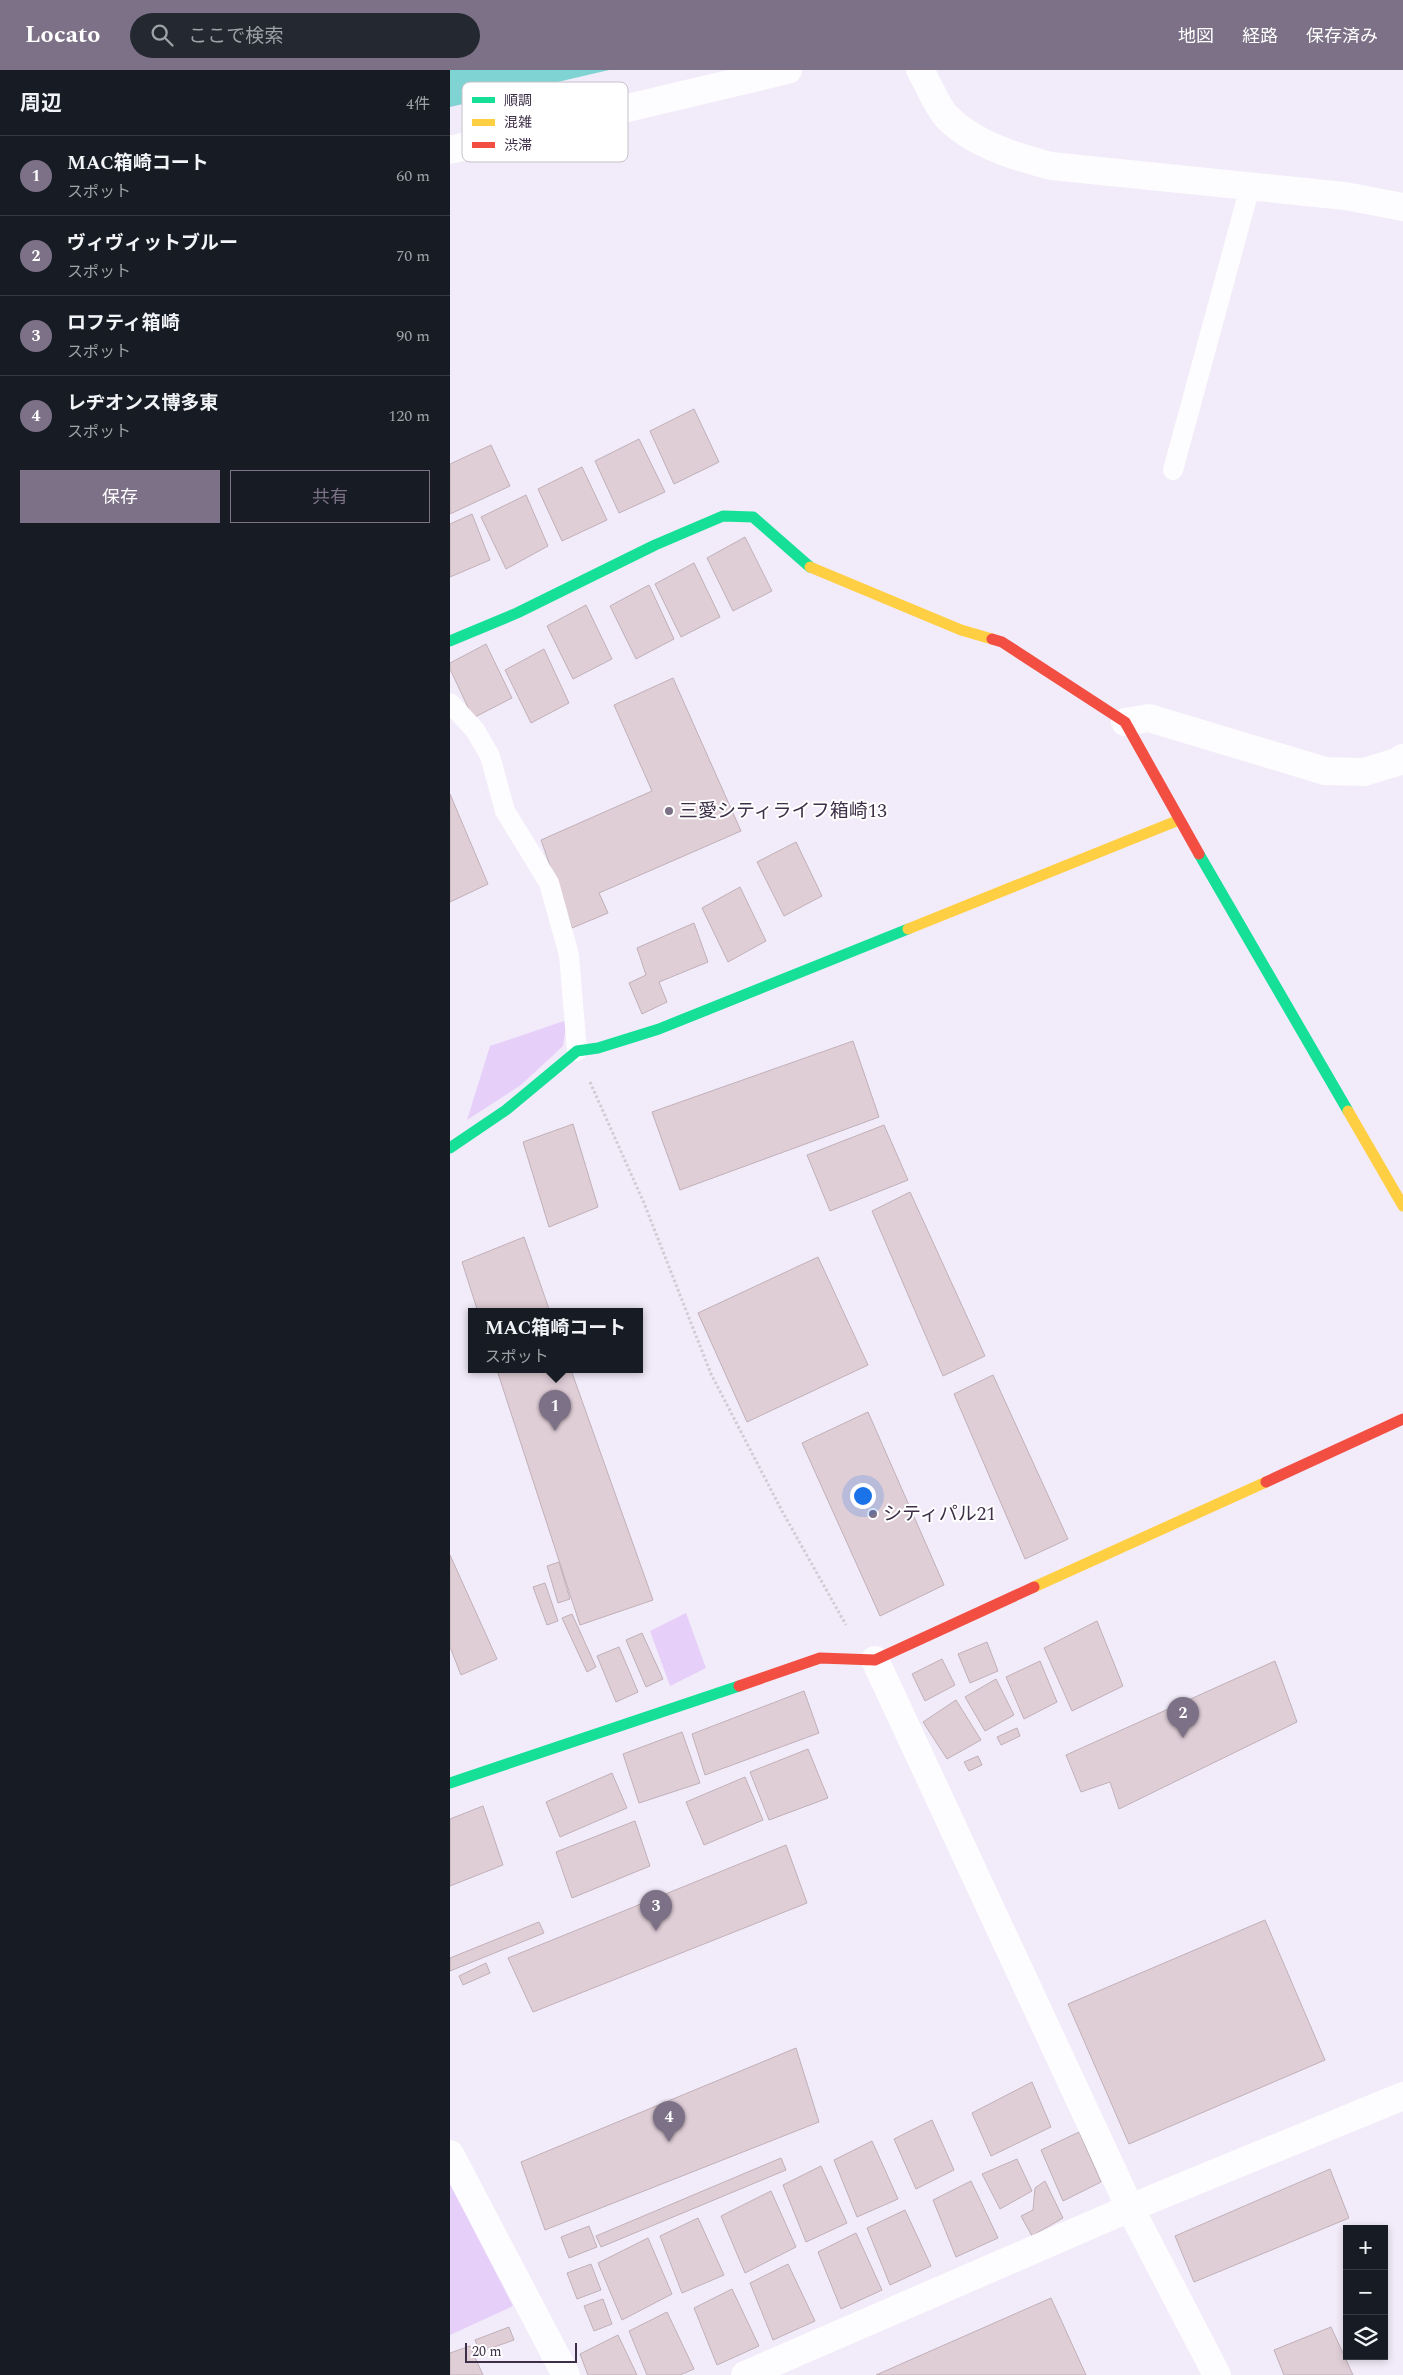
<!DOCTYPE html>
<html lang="ja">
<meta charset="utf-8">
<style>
:root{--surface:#171b24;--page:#242831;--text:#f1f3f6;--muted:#9ea1a6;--line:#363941;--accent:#7c7186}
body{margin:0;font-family:Spectral,"Noto Sans JP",serif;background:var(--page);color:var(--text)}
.controls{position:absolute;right:15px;bottom:15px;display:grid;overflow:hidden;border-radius:0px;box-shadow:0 2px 8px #0003}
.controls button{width:45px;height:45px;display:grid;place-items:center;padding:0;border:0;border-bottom:1px solid var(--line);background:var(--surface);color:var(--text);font:25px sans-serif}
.scale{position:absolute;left:15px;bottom:12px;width:112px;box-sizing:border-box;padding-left:5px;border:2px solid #3d2f48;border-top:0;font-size:14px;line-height:18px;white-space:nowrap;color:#3d2f48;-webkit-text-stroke:4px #fff;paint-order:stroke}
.you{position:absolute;left:412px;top:1425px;width:18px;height:18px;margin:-12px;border:4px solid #fff;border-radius:50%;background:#1a73e8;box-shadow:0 0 0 8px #1a73e833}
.badge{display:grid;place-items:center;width:32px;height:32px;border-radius:50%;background:var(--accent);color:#fff;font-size:16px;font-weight:700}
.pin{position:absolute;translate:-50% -41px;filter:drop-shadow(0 1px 2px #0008)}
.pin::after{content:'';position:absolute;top:26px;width:18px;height:15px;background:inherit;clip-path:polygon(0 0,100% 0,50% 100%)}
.popup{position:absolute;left:18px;top:1238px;width:175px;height:65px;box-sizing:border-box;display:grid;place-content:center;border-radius:0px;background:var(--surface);filter:drop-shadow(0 1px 4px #0005);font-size:16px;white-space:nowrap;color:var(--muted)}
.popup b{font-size:19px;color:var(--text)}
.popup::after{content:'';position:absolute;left:50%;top:100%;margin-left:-10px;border:10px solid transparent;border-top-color:var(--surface)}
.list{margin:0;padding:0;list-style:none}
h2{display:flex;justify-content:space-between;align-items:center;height:65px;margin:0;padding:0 20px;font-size:21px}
h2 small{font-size:16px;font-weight:400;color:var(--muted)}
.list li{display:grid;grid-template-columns:32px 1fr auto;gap:15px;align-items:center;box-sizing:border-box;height:80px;padding:0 20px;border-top:1px solid var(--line)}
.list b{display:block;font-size:19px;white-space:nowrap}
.list p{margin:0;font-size:16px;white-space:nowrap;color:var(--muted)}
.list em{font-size:16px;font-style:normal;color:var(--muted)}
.actions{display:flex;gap:10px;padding:15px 20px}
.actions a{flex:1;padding:11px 0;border:1px solid var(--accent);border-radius:0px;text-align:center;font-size:18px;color:var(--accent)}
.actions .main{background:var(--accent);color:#fff}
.icon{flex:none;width:28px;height:28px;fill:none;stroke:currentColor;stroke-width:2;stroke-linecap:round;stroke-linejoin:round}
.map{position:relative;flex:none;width:953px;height:2305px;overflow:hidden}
header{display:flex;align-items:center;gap:30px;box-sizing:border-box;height:70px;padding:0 25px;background:var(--accent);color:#fff}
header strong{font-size:24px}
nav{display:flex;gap:28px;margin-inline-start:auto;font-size:18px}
.search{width:350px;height:45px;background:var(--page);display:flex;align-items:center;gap:12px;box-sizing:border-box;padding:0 18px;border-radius:28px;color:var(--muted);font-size:19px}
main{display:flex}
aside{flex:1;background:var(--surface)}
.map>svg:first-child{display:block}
.green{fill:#e6d0fa}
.water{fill:#7fd4d3}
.building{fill:#e0ced7;stroke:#c0b0b8}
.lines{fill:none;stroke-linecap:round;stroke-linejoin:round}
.path{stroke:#d0ccd4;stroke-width:3;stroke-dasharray:2.5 2.5;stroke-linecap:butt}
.lane{stroke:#fdfcfe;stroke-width:20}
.street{stroke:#fdfcfe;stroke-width:28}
.fast{stroke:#16e098;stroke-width:11}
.slow{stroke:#ffcf43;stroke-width:11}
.jam{stroke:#f24e42;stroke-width:11}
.poi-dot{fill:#7c7186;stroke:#fff;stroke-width:2}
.labels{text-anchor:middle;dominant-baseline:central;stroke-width:4;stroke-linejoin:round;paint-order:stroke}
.poi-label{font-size:19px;fill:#3d2f48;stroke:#fff;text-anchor:start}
.key{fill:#fff;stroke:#c5c1c8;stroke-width:1}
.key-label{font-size:14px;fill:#3d2f48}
</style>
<header>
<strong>Locato</strong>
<div class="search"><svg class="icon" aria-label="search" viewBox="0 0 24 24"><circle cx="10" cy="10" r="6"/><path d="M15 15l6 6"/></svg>ここで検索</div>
<nav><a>地図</a><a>経路</a><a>保存済み</a></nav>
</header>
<main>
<aside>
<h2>周辺<small>4件</small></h2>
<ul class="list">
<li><span class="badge">1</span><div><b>MAC箱崎コート</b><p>スポット</p></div><em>60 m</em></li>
<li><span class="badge">2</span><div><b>ヴィヴィットブルー</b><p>スポット</p></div><em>70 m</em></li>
<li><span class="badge">3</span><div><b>ロフティ箱崎</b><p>スポット</p></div><em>90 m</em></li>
<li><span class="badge">4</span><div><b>レヂオンス博多東</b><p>スポット</p></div><em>120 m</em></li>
</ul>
<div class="actions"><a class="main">保存</a><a>共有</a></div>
</aside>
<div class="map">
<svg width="953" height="2305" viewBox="0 0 953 2305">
<rect width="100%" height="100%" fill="#f2ebf9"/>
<g class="green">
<path d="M 117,950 L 113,976 L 71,1015 L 17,1050 L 40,976 Z"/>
<path d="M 236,1543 L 256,1598 L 220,1616 L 200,1561 Z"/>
<path d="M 0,2114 L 63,2236 L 0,2265 Z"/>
</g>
<path class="water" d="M 0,0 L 159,0 L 0,37 Z"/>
<g class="building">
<path d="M 244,339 L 269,392 L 224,414 L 200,361 Z"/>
<path d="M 189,369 L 215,422 L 169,443 L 145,391 Z"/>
<path d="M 41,375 L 60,416 L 0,444 L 0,394 Z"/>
<path d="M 132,397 L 157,450 L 112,471 L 88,419 Z"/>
<path d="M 76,425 L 98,476 L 56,499 L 31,447 Z"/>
<path d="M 22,444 L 40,490 L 0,507 L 0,454 Z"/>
<path d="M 295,467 L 322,521 L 283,541 L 257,488 Z"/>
<path d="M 244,493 L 270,547 L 231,567 L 205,514 Z"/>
<path d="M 199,515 L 224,569 L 186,589 L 160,536 Z"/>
<path d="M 136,535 L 162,589 L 123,609 L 97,556 Z"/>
<path d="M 36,574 L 62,628 L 23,648 L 0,599 L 0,593 Z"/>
<path d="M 94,579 L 119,633 L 81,653 L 55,600 Z"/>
<path d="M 223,608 L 291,761 L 149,823 L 158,843 L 122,858 L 91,770 L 202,721 L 164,635 Z"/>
<path d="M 0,724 L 38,814 L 0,832 Z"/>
<path d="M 346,772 L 372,826 L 334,846 L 307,792 Z"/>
<path d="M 290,817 L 316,871 L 278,892 L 252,838 Z"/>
<path d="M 244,853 L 258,892 L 209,912 L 217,932 L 192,944 L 179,913 L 196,905 L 187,878 Z"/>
<path d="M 403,971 L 429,1047 L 230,1120 L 202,1042 Z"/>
<path d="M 123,1054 L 148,1137 L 99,1157 L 73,1072 Z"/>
<path d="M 434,1055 L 458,1110 L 380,1141 L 357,1085 Z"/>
<path d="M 460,1122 L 535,1286 L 493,1306 L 422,1141 Z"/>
<path d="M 74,1167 L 100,1242 L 28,1242 L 12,1192 Z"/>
<path d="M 368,1187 L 418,1295 L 297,1352 L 248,1243 Z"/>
<path d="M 47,1300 L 121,1300 L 203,1530 L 130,1555 Z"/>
<path d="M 543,1305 L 618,1469 L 575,1489 L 504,1324 Z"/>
<path d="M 418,1342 L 494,1515 L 430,1546 L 352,1373 Z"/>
<path d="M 0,1485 L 47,1589 L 11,1605 L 0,1577 Z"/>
<path d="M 109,1492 L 120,1529 L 108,1533 L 97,1496 Z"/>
<path d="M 95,1513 L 108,1551 L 97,1555 L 83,1517 Z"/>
<path d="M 122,1544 L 146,1597 L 137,1602 L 112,1548 Z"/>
<path d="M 647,1551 L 673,1616 L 622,1641 L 594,1578 Z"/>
<path d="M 192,1563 L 213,1609 L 196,1617 L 176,1570 Z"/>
<path d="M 537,1572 L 548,1601 L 520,1613 L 508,1584 Z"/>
<path d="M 169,1577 L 188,1622 L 166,1632 L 147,1586 Z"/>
<path d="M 492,1589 L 505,1615 L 475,1631 L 462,1604 Z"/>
<path d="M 590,1591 L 607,1632 L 574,1649 L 556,1607 Z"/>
<path d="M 825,1591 L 847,1652 L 669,1739 L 660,1712 L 631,1722 L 616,1685 Z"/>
<path d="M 546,1609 L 564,1645 L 535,1661 L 515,1627 Z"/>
<path d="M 354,1621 L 369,1663 L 255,1705 L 242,1664 Z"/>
<path d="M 506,1630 L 531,1670 L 497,1689 L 473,1652 Z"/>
<path d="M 567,1658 L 570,1666 L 551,1675 L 547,1667 Z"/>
<path d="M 232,1662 L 250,1713 L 189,1733 L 173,1684 Z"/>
<path d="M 358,1679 L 378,1728 L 319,1750 L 300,1702 Z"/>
<path d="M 528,1686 L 532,1695 L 519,1701 L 514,1692 Z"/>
<path d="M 162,1703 L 177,1738 L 110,1767 L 96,1732 Z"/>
<path d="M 295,1707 L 313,1750 L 254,1775 L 236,1732 Z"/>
<path d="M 33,1736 L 53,1795 L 0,1816 L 0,1749 Z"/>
<path d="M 185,1751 L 200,1796 L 122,1828 L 106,1782 Z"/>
<path d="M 336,1775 L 357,1833 L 83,1942 L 58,1888 Z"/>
<path d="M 815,1850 L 875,1990 L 679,2074 L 618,1934 Z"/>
<path d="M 89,1852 L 94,1863 L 0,1901 L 0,1888 Z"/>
<path d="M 36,1893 L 40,1903 L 13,1915 L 9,1906 Z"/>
<path d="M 346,1978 L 369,2052 L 95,2160 L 71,2092 Z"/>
<path d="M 582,2012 L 601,2057 L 541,2086 L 522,2043 Z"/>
<path d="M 482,2050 L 504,2100 L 466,2119 L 444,2069 Z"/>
<path d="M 629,2062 L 651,2112 L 613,2131 L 591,2080 Z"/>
<path d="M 422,2071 L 448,2129 L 407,2147 L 384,2090 Z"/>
<path d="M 331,2088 L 336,2100 L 151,2177 L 146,2166 Z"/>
<path d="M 567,2089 L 582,2121 L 550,2139 L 532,2104 Z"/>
<path d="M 371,2096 L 397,2153 L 356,2172 L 333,2115 Z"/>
<path d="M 880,2099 L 899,2148 L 744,2212 L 725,2166 Z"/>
<path d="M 521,2111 L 548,2168 L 506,2187 L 483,2130 Z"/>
<path d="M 595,2111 L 613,2148 L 582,2166 L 571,2146 L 583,2140 L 585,2118 Z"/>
<path d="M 321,2121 L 346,2177 L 295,2203 L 271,2146 Z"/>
<path d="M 455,2140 L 481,2196 L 440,2215 L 417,2158 Z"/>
<path d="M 248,2148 L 274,2205 L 232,2223 L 210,2166 Z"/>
<path d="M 139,2156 L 147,2177 L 119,2188 L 111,2167 Z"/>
<path d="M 406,2163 L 432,2220 L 391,2239 L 368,2182 Z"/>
<path d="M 198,2168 L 222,2224 L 172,2250 L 148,2193 Z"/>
<path d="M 141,2194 L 151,2220 L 127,2229 L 117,2203 Z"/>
<path d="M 338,2194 L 365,2251 L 323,2270 L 300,2213 Z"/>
<path d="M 282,2219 L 309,2276 L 267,2295 L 244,2238 Z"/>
<path d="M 601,2228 L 636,2305 L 426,2305 Z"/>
<path d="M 153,2229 L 162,2254 L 144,2261 L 134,2236 Z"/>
<path d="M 217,2242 L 244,2299 L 230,2305 L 197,2305 L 179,2261 Z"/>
<path d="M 59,2257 L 64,2270 L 30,2282 L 25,2270 Z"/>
<path d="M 881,2257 L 903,2305 L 834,2305 L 824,2280 Z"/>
<path d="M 168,2265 L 187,2305 L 138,2305 L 130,2284 Z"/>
<path d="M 20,2276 L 33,2305 L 0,2305 L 0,2283 Z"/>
</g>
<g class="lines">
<path class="path" d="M 140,1012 L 194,1133 L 261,1304 L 332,1441 L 396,1555"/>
<g class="lane">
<path d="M 723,400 L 800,117"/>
<path d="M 0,633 L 25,660 L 40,686 L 55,741 L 99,813 L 119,885 L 127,981"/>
</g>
<g class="street">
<path d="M 470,0 C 478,13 487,37 497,47 C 523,74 566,87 601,96 L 895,126 L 953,137"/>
<path d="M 0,80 L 338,0"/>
<path d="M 675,652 L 699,648 L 875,701 L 914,702 L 947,692 L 953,688"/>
<path d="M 425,1590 L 680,2138 L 767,2305"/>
<path d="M 0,2084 L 116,2305"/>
<path d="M 295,2305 L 680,2138 L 953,2026"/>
</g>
<g class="fast">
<path d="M 0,571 L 67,543 L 205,475 L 273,446 L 303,447 L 360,497"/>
<path d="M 749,784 L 898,1041"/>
<path d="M 0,1078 L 56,1040 L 127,981 L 148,978 L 209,959 L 458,859"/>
<path d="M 0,1713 L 289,1616"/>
</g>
<g class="slow">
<path d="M 360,497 L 511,560 L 542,569"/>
<path d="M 458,859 L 729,750"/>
<path d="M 898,1041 L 953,1136"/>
<path d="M 584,1517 L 816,1412"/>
</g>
<g class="jam">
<path d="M 542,569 L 552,572 L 675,652 L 749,784"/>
<path d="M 816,1412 L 953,1349"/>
<path d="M 289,1616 L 370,1588 L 425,1590 L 584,1517"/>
</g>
</g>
<g class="poi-dot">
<circle cx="219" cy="741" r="5"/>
<circle cx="423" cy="1444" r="5"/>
</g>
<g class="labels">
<g class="poi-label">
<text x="229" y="741">三愛シティライフ箱崎13</text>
<text x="433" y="1444">シティパル21</text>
</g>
</g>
<rect x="12" y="12" width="166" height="80" rx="8" class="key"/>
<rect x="22" y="27" width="23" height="6" fill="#16e098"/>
<rect x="22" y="49" width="23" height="7" fill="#ffcf43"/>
<rect x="22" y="72" width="23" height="6" fill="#f24e42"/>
<g class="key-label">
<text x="54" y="35">順調</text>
<text x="54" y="57">混雑</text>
<text x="54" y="80">渋滞</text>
</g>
</svg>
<div class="controls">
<button>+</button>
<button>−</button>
<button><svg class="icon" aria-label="layers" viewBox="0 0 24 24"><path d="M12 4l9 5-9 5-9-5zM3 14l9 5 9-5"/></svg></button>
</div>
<div class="scale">20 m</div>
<div class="you"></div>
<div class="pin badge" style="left:105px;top:1361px">1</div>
<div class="popup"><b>MAC箱崎コート</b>スポット</div>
<div class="pin badge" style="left:733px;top:1668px">2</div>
<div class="pin badge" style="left:206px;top:1861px">3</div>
<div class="pin badge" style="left:219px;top:2072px">4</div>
</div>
</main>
